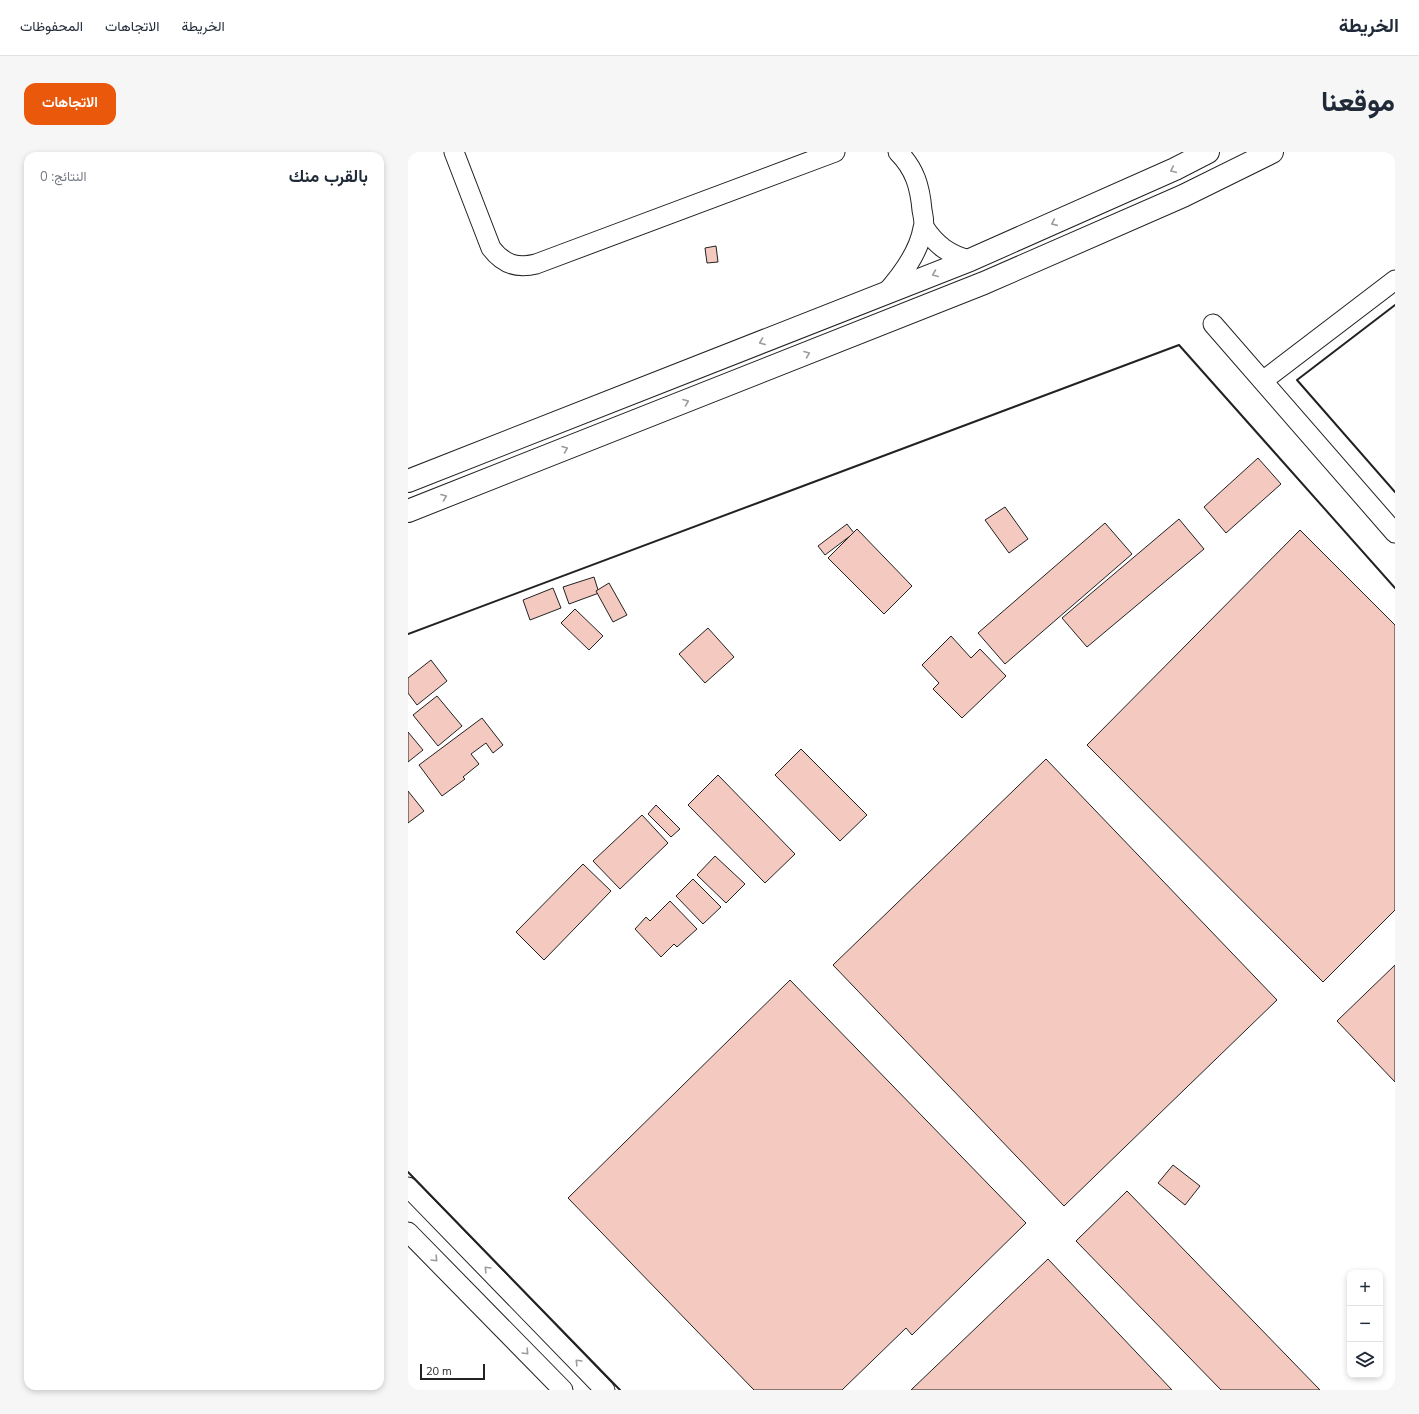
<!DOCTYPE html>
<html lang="ar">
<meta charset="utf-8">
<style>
:root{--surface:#fff;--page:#f6f6f7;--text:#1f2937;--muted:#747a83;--line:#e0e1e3;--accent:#ea580c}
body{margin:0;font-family:Mulish,Vazirmatn,sans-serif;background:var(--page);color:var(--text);direction:rtl}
.controls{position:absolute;right:12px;bottom:12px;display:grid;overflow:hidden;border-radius:8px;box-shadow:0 2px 6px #0003}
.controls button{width:36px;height:36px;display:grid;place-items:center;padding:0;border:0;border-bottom:1px solid var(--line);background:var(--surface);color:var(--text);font:20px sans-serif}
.scale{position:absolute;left:12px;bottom:10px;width:65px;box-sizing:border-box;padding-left:4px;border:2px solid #222;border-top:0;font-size:11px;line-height:14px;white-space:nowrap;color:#222;-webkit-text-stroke:3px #fff;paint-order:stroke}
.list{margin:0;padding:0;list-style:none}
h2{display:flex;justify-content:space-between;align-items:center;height:52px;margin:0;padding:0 16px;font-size:17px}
h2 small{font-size:13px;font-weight:400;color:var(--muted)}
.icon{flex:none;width:22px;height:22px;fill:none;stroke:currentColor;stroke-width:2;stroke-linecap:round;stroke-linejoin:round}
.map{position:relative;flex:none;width:987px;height:1238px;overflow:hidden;direction:ltr;border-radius:12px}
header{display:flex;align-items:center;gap:24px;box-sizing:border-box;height:56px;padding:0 20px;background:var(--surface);border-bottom:1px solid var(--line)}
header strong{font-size:19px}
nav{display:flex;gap:22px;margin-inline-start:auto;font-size:14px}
.intro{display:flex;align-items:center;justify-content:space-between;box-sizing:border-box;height:96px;padding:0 24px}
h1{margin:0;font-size:28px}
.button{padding:10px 18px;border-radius:12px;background:var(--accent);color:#fff;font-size:14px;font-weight:700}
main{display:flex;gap:24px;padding:0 24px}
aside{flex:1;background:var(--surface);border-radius:12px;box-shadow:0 2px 6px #0003}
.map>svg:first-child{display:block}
.building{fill:#f3c9c0;stroke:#222}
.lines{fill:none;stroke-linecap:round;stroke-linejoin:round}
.street-casing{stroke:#222;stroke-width:21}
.highway-casing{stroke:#222;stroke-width:24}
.street{stroke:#fff;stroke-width:19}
.highway{stroke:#fff;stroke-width:22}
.wall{stroke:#222;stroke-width:2}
.oneway{stroke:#9c9c9c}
</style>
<header>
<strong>الخريطة</strong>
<nav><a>الخريطة</a><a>الاتجاهات</a><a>المحفوظات</a></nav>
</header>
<div class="intro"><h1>موقعنا</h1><a class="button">الاتجاهات</a></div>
<main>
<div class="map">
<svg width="987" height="1238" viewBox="0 0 987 1238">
<rect width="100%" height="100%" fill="#fff"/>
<g class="building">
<path d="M 308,94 L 310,110 L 299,111 L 297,96 Z"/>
<path d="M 850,306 L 873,332 L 818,381 L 796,355 Z"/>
<path d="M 597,355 L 620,387 L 601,401 L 577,368 Z"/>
<path d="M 771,367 L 796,397 L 679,495 L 654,466 Z"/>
<path d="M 697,371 L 724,402 L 597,512 L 570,481 Z"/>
<path d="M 439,372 L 446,381 L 417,403 L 410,394 Z"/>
<path d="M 449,377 L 504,434 L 476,462 L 420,406 Z"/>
<path d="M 892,378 L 987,473 L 987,758 L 915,830 L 679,593 Z"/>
<path d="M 186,425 L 191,441 L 161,452 L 155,435 Z"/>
<path d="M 201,431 L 219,463 L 205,470 L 188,439 Z"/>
<path d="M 145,436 L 153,456 L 122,468 L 115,448 Z"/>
<path d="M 167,457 L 195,484 L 181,498 L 153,471 Z"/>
<path d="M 300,476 L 326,505 L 297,531 L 271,502 Z"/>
<path d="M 543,484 L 563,506 L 572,497 L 598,524 L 554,566 L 525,537 L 531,531 L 514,513 Z"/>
<path d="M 23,508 L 39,529 L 9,553 L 0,541 L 0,526 Z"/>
<path d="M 29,544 L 54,574 L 30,594 L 5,563 Z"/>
<path d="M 74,566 L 95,593 L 85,601 L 78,591 L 63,602 L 71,612 L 55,625 L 57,627 L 34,644 L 11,613 Z"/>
<path d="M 0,580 L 15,598 L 0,610 Z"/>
<path d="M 393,597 L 459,663 L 432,689 L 367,623 Z"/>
<path d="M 638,607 L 869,848 L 656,1054 L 425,813 Z"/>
<path d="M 310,623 L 387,702 L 357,731 L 280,653 Z"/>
<path d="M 0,639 L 16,659 L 0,671 Z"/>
<path d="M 248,653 L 272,677 L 263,685 L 240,662 Z"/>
<path d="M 234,663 L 260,691 L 212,737 L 185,709 Z"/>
<path d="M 307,704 L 337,732 L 318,751 L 289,723 Z"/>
<path d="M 175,712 L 203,739 L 136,808 L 108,780 Z"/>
<path d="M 285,727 L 313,755 L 295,772 L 268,744 Z"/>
<path d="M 262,749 L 289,777 L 269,795 L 266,792 L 253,805 L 227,777 L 238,765 L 242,769 Z"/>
<path d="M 987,813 L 987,930 L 929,869 Z"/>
<path d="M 382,828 L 618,1071 L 504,1183 L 498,1176 L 434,1238 L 346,1238 L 160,1046 Z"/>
<path d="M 765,1013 L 792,1034 L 777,1053 L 750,1031 Z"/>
<path d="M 719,1039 L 912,1238 L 813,1238 L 668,1089 Z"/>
<path d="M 640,1107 L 764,1238 L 503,1238 Z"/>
</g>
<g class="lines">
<defs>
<g id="street">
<path d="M 46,0 L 83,96 C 95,112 109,117 128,112 L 427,0"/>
<path d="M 516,75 C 528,93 541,103 562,108"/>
<path d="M 477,142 C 493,124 511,101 515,76 C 517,71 515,64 514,58 C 512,35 507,17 490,0"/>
<path d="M 805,172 L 987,381"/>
<path d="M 856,228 L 987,128"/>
<path d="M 0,1035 L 197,1238"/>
<path d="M 0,1080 L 155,1238"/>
</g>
<g id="highway">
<path d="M 0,329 L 562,108 L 767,17 L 800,0"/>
<path d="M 0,359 L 576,131 L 775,44 L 864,0"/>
</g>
</defs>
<use href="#street" class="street-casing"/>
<use href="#highway" class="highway-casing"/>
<use href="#street" class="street"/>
<use href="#highway" class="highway"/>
<g class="wall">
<path d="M 987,153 L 889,228 L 987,340"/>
<path d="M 0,482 L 771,193 L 987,436"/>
<path d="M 0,1020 L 212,1238"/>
</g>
</g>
<defs><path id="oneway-chevron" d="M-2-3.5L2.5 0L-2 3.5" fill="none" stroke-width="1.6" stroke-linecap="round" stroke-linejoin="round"/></defs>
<g class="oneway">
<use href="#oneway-chevron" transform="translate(765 18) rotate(155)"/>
<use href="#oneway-chevron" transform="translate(646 71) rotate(156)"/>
<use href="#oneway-chevron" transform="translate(527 122) rotate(158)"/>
<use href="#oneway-chevron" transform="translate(354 190) rotate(159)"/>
<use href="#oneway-chevron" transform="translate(399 202) rotate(-21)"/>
<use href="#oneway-chevron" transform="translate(278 250) rotate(-21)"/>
<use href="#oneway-chevron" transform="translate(157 297) rotate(-21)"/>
<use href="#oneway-chevron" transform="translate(36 345) rotate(-21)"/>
<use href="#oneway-chevron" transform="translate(27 1107) rotate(46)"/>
<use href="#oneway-chevron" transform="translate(79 1117) rotate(-134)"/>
<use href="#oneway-chevron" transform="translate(118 1200) rotate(46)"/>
<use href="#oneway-chevron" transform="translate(170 1210) rotate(-134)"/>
</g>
</svg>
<div class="controls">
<button>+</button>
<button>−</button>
<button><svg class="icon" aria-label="layers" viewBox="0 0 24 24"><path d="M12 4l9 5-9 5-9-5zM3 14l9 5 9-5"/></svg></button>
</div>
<div class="scale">20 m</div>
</div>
<aside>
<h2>بالقرب منك<small>النتائج: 0</small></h2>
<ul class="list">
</ul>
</aside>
</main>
